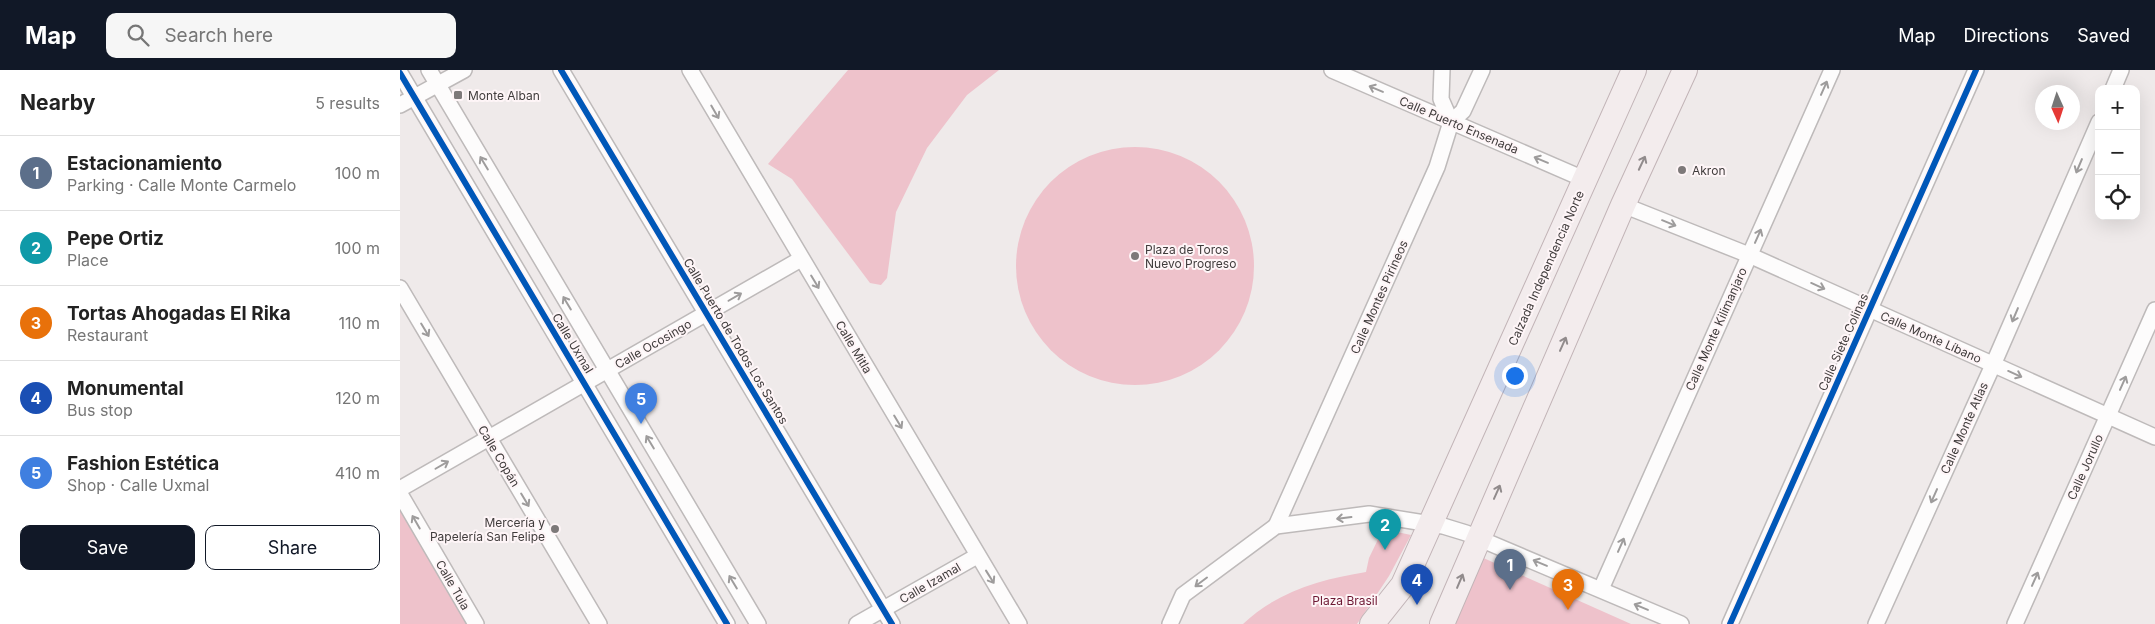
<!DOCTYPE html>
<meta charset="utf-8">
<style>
:root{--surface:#fff;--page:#f6f6f6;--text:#222;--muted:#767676;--line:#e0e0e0;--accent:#111827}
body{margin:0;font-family:Inter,sans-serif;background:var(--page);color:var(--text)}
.controls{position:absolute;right:15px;top:15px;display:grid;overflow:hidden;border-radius:10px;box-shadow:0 5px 20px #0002}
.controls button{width:45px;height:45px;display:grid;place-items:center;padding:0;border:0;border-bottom:1px solid var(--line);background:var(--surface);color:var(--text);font:25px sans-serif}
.compass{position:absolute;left:1635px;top:15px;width:45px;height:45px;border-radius:50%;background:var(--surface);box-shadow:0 5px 20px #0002;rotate:177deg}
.you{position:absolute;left:1114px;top:305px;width:18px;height:18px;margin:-12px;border:4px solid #fff;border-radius:50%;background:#1a73e8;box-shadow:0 0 0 8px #1a73e833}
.badge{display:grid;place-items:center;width:32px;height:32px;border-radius:50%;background:var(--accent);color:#fff;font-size:16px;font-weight:700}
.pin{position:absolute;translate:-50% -41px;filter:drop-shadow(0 1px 2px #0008)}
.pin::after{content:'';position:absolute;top:26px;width:18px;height:15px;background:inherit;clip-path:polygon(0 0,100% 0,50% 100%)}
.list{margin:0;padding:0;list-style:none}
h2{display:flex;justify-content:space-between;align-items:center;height:65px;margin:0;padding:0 20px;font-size:21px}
h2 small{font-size:16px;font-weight:400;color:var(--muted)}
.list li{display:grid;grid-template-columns:32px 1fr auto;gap:15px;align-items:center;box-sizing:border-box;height:75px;padding:0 20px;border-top:1px solid var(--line)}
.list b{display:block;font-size:19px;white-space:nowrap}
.list p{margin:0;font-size:16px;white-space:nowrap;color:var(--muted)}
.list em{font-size:16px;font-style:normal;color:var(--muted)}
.actions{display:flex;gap:10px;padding:15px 20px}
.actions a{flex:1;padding:11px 0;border:1px solid var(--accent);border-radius:10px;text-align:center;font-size:18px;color:var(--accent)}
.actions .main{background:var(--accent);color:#fff}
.icon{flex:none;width:28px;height:28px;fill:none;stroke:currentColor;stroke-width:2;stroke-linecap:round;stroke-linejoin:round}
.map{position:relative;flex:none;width:1755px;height:554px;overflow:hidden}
header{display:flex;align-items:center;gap:30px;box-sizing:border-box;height:70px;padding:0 25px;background:var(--accent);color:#fff}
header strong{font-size:24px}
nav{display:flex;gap:28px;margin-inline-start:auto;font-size:18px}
.search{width:350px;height:45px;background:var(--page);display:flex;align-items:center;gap:12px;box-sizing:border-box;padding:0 18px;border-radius:10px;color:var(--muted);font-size:19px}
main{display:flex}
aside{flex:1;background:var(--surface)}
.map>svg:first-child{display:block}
.green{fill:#eec2cb}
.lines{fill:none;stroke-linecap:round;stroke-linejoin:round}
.minor-casing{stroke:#bebaba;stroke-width:18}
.primary-casing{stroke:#c2b4b7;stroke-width:26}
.minor{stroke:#fdfcfc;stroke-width:15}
.primary{stroke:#f3eced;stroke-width:24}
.cycleway-casing{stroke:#fef5f7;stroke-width:9}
.cycleway{stroke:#0057b8;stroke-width:6}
.oneway{stroke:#9e9c9c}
.oneway2{stroke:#918b8c}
.poi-dot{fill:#7d7979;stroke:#fef5f7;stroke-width:2}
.labels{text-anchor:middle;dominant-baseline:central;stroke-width:4;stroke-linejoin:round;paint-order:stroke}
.poi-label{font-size:12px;fill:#403c3c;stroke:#fef5f7;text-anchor:start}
.street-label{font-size:12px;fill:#403c3c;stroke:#fef5f7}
.park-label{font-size:12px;fill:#6d1833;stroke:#fef5f7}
</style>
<header>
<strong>Map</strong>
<div class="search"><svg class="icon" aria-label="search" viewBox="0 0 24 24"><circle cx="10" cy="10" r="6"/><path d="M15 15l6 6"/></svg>Search here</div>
<nav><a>Map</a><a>Directions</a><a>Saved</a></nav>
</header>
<main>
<aside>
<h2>Nearby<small>5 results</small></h2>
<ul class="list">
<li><span class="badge" style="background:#5c6f8a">1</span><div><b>Estacionamiento</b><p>Parking · Calle Monte Carmelo</p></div><em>100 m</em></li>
<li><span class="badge" style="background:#0f9aa8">2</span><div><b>Pepe Ortiz</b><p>Place</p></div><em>100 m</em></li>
<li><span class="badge" style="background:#e8710a">3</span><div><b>Tortas Ahogadas El Rika</b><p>Restaurant</p></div><em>110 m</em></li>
<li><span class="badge" style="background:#1a4fb4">4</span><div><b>Monumental</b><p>Bus stop</p></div><em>120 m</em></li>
<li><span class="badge" style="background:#3f7fe0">5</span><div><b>Fashion Estética</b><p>Shop · Calle Uxmal</p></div><em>410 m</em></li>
</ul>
<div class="actions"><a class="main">Save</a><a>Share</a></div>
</aside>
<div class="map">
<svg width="1755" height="554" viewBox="0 0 1755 554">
<rect width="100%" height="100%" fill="#efeaea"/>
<g class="green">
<path d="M 448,0 L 599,0 L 567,25 L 527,78 L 496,142 L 487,208 L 481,215 L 470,213 L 392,109 L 368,94 Z"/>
<circle cx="735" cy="196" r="119"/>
<path d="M 0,436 L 69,554 L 0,554 Z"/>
<path d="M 983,459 L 1011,465 L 989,506 L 957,554 L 843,554 C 876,522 922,509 966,502 L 969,488 Z"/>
<path d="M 1079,486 L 1231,554 L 1051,554 Z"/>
</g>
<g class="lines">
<defs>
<g id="minor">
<path d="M 29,0 L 358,554"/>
<path d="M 161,0 L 492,554"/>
<path d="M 290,0 L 619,554"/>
<path d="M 932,0 L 1186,110"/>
<path d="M 1042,0 L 1041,29 L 1051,52"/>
<path d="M 0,3 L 327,554"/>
<path d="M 1713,19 L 1721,0"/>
<path d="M 0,35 L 64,0"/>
<path d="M 1223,135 L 1349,185 L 1755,367"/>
<path d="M 0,218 L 199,554"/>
<path d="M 0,419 L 401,189"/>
<path d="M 0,424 L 76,554"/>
<path d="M 876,456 L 1037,97 L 1051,52 L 1063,41 L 1082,0"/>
<path d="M 1201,519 L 1432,0"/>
<path d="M 457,554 L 577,486"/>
<path d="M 770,554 L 783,525 L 876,456 L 969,444 L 1043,456 L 1066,463 L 1281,554"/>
<path d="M 1330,554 L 1576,0"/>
<path d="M 1476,554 L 1593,295 L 1699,52"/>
<path d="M 1615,554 L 1755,240"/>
</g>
<g id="primary">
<path d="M 972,554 L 1003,515 L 1234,0"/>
<path d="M 1042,554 L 1223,135 L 1285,0"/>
</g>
</defs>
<use href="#minor" class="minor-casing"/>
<use href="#primary" class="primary-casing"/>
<use href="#minor" class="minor"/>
<use href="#primary" class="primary"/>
<defs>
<g id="cycleway">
<path d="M 161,0 L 492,554"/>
<path d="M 0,3 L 327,554"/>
<path d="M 1330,554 L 1576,0"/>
</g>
</defs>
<use href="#cycleway" class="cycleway-casing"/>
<use href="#cycleway" class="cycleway"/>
</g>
<defs><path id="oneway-shaft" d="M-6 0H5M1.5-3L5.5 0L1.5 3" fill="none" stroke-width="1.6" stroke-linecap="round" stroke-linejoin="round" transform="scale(1.25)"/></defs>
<g class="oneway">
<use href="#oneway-shaft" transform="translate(1424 18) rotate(-66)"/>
<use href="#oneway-shaft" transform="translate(976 19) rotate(-157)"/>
<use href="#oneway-shaft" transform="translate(315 42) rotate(60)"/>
<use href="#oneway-shaft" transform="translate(1141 90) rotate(-157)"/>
<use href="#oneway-shaft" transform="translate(84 93) rotate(-121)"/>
<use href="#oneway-shaft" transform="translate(1679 96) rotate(113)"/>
<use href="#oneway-shaft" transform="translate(1269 153) rotate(22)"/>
<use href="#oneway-shaft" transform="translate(1358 166) rotate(-66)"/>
<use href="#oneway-shaft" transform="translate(415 212) rotate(59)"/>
<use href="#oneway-shaft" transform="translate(1418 216) rotate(24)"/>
<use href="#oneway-shaft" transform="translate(335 227) rotate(-30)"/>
<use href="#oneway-shaft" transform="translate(167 233) rotate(-121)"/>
<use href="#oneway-shaft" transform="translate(1615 245) rotate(113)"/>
<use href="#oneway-shaft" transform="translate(25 260) rotate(59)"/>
<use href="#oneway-shaft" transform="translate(1615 304) rotate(24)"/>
<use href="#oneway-shaft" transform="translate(1723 313) rotate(-66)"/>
<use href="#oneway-shaft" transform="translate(498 352) rotate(59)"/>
<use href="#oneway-shaft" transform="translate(250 372) rotate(-121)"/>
<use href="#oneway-shaft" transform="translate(42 395) rotate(-30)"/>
<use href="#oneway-shaft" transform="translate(1534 426) rotate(114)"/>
<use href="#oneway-shaft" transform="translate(125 430) rotate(59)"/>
<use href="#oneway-shaft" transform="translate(944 448) rotate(173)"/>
<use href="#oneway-shaft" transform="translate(16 452) rotate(-120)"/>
<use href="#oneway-shaft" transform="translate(1221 475) rotate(-66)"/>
<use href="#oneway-shaft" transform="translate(1140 493) rotate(-157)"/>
<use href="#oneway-shaft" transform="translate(590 507) rotate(58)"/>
<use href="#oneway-shaft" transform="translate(1635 509) rotate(-66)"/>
<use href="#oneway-shaft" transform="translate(333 512) rotate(-121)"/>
<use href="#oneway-shaft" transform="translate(801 512) rotate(143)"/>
<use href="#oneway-shaft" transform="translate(1241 537) rotate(-157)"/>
</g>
<g class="oneway2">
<use href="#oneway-shaft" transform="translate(1242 93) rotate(-65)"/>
<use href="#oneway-shaft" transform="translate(1163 274) rotate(-66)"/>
<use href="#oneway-shaft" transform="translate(1097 422) rotate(-66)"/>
<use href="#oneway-shaft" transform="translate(1060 511) rotate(-67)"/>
</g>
<g class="poi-dot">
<rect x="53" y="20" width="10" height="10" rx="2.5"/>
<circle cx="1282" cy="100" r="5"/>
<circle cx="735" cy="186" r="5"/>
<circle cx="155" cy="459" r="5"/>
</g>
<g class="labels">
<g class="poi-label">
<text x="68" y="25">Monte Alban</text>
<text x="1292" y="100">Akron</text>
<text x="745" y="179">Plaza de Toros<tspan x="745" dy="14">Nuevo Progreso</tspan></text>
<text x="145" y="452" text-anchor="end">Mercería y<tspan x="145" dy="14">Papelería San Felipe</tspan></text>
</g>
<g class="street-label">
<text transform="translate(1059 55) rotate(23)">Calle Puerto Ensenada</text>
<text transform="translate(1146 198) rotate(-66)">Calzada Independencia Norte</text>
<text transform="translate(979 227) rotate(-66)">Calle Montes Pirineos</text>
<text transform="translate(1316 259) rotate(-66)">Calle Monte Kilimanjaro</text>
<text transform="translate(1531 267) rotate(24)">Calle Monte Líbano</text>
<text transform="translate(336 271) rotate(59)">Calle Puerto de Todos Los Santos</text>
<text transform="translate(1443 272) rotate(-66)">Calle Siete Colinas</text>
<text transform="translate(173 273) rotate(59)">Calle Uxmal</text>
<text transform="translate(253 274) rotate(-30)">Calle Ocosingo</text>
<text transform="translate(454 277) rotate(59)">Calle Mitla</text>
<text transform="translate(1564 358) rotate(-66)">Calle Monte Atlas</text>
<text transform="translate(99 386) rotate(59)">Calle Copán</text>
<text transform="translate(1685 397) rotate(-66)">Calle Jorullo</text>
<text transform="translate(530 513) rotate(-30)">Calle Izamal</text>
<text transform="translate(53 515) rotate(60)">Calle Tula</text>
</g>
<g class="park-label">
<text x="945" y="530">Plaza Brasil</text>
</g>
</g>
</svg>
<div class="controls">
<button>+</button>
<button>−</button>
<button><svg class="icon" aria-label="locate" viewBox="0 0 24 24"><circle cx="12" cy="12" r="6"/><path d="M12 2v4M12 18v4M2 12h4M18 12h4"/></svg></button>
</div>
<svg class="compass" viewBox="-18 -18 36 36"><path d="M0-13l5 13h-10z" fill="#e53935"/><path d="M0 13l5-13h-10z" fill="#767676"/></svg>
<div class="you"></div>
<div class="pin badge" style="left:1110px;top:520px;background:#5c6f8a">1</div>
<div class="pin badge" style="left:985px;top:480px;background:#0f9aa8">2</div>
<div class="pin badge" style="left:1168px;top:540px;background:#e8710a">3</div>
<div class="pin badge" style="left:1017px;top:535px;background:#1a4fb4">4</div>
<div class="pin badge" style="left:241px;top:354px;background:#3f7fe0">5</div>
</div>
</main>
